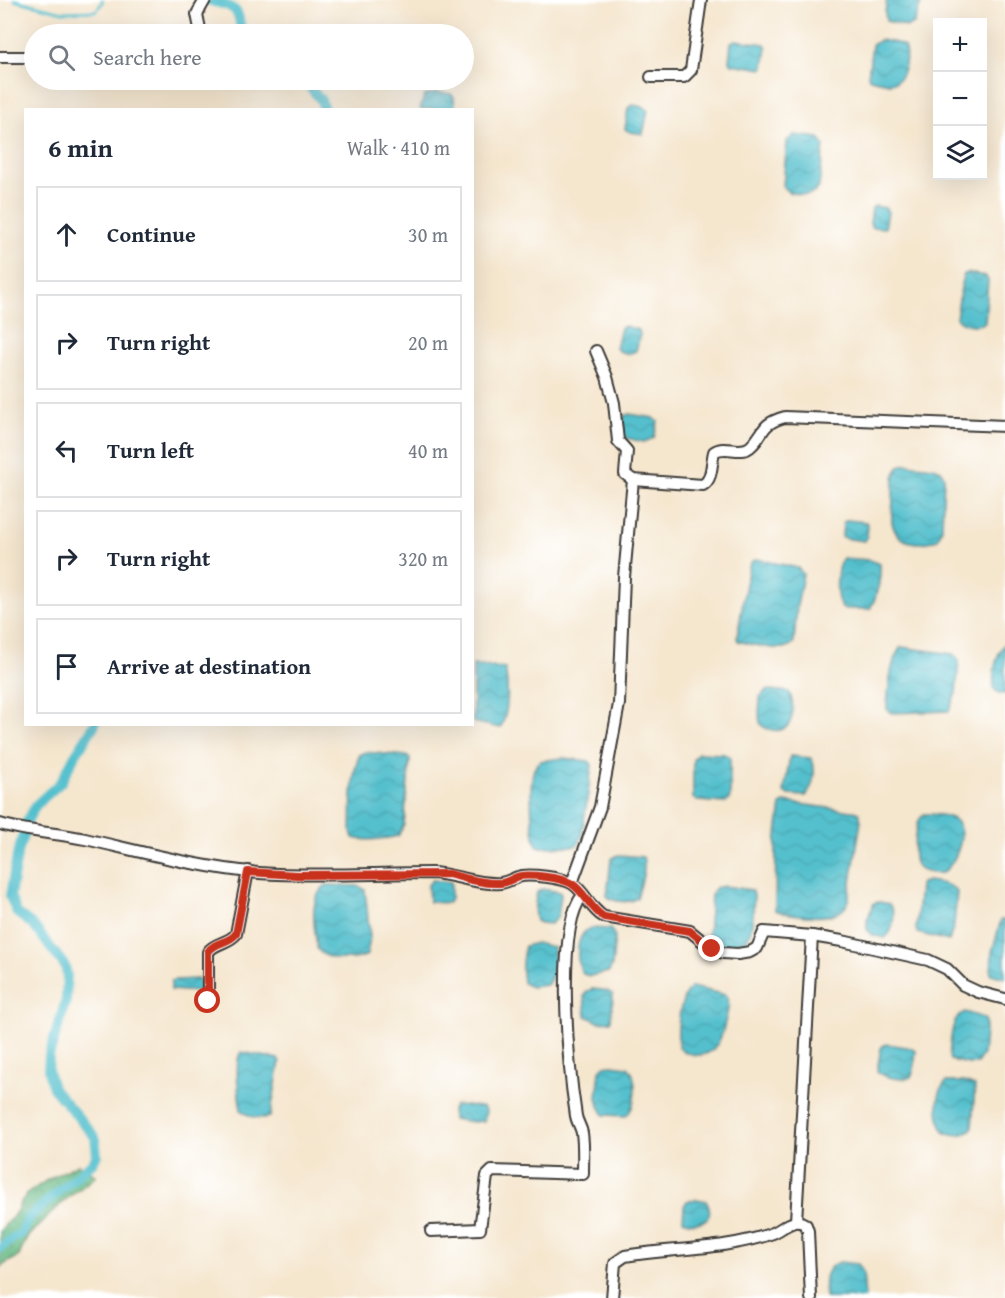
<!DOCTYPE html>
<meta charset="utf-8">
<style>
:root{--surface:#fff;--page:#f6f6f7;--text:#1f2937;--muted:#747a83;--line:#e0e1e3}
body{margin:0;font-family:"Gentium Book Plus",serif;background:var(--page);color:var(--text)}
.controls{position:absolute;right:18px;top:18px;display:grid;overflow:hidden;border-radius:0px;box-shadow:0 6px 24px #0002}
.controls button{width:54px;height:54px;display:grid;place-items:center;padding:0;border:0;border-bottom:2px solid var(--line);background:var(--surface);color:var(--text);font:30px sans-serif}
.stop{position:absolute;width:18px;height:18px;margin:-14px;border:4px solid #c8321e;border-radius:50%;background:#fff}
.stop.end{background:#c8321e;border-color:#fff;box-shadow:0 2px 6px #0008}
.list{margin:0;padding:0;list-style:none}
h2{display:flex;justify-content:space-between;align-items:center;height:78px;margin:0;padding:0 24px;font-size:26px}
h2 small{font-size:20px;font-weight:400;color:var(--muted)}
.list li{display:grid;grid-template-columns:39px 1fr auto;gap:18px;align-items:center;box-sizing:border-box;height:96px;margin:0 12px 12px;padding:0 12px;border:2px solid var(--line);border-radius:0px}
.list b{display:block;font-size:22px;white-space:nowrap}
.list em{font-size:20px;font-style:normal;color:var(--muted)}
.icon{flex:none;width:33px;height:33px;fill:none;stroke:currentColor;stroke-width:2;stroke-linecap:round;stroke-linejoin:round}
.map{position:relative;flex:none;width:1005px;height:1298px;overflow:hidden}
.search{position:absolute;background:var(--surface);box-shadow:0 6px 24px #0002;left:24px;top:24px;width:450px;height:66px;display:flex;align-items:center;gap:15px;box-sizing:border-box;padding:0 21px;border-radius:33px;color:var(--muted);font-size:22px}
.panel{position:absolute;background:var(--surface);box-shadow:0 6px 24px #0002;left:24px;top:108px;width:450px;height:618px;border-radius:0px}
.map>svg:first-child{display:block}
.forest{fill:url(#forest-crowns);stroke:#426a50;stroke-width:1.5}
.water{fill:url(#water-waves);stroke:#386e74;stroke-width:1.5}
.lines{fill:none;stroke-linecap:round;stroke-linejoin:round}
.stream{stroke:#54c0cd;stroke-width:3}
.canal{stroke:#54c0cd;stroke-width:10}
.street-casing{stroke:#3d3a37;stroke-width:14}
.street{stroke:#fff;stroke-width:10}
.route{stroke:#c8321e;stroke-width:8}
</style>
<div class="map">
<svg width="1005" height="1298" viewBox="0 0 1005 1298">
<defs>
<pattern id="forest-crowns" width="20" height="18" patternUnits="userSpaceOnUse" patternTransform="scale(1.5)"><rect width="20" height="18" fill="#68b984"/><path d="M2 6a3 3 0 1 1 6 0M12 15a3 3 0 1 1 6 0" fill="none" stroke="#5a9e71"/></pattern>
<pattern id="water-waves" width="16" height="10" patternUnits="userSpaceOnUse" patternTransform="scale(1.5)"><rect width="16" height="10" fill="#54c0cd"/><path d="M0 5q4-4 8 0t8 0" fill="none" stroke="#49a4af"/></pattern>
</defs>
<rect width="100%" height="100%" fill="#fff"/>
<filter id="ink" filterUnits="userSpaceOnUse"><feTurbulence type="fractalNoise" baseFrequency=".0167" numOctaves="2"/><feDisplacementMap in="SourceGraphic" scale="12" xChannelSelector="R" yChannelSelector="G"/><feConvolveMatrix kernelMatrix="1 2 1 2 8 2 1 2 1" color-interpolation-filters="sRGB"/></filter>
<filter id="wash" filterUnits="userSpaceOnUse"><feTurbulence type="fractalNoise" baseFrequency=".008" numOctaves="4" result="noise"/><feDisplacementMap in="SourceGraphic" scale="24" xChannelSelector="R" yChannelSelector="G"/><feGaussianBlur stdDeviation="1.35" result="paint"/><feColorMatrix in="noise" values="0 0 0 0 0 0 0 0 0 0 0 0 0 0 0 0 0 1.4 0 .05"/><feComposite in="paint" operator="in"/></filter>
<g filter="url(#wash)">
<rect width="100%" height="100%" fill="#f5e6ce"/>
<path class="forest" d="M 78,1164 L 96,1176 L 64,1201 L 27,1237 L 19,1256 L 0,1267 L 0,1231 L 17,1211 L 20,1203 L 27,1194 L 47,1180 Z"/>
<g class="water">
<path d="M 887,0 L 922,0 L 914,24 L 907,27 L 886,21 L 885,12 Z"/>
<path d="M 735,40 L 765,44 L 767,48 L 764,67 L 762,69 L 732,64 L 729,61 L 731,43 Z"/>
<path d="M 880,40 L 897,43 L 904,46 C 908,58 905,74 896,82 L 889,83 L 870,79 L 868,76 L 872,45 Z"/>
<path d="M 437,92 L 451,94 L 454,97 L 455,109 L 420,109 L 424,96 Z"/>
<path d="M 632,105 L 644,107 L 648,110 L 643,134 L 630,132 L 625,129 L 628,108 Z"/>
<path d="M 794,135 L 819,138 L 824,146 L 819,187 C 812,199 800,194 788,192 L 783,186 L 787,141 Z"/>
<path d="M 875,206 L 885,208 L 888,212 L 885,228 L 872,227 L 870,224 L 872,208 Z"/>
<path d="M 967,273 L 985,276 L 988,280 L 985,322 C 977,328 963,325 956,318 L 963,275 Z"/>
<path d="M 625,326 L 639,330 L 640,335 L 636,351 L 628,354 L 619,351 L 616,348 L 621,328 Z"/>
<path d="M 629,414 L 654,418 L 658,422 L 654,438 L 644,442 L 621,437 L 624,416 Z"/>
<path d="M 906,464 L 934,467 L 941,470 L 944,477 L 942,528 L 938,539 C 920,546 896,545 892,522 C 891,515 893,506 893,498 C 893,486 893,476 899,466 Z"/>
<path d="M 847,520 L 866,522 L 868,525 L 867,537 L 864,541 L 844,538 L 842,536 L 843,523 Z"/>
<path d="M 843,558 L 870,560 L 880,564 C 881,580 878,595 870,609 L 843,609 C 834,601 835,567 843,558 Z"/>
<path d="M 756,559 L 798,568 L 803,574 L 797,606 L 794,642 C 786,655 751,644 738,641 L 737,638 L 748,571 L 750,563 Z"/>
<path d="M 1005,643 L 1005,694 L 999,693 L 994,689 C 992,674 996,654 1005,643 Z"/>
<path d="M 901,647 L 953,654 L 959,660 L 956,693 L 949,711 L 892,713 L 887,709 C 888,692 890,659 901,647 Z"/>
<path d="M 473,665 L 505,668 C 508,685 510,713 500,728 L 473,722 Z"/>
<path d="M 767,690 L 789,692 C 794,701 795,722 785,728 C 779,733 762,730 760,722 C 758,715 760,705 760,697 Z"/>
<path d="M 365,752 L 407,756 L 410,759 L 404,825 L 398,836 C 384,839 367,842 353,838 L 351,832 C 352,808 350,777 360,754 Z"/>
<path d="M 698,753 L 724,754 L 730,757 L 730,798 L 726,803 L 697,801 L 693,798 L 693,760 Z"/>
<path d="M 790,756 L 812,758 C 816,770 814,786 806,796 L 788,795 L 784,792 Z"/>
<path d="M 563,758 L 589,761 L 592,765 L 582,835 L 579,843 L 575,846 L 541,847 L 537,846 C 531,832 529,783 534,769 C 536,766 538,764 540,761 Z"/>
<path d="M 784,802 L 859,812 L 861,821 L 848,901 C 843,924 792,916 775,910 L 776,842 L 781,805 Z"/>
<path d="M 924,814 C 933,814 945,814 953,819 C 970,829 956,865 942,873 C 911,875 912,860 915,836 C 917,827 917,820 924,814 Z"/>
<path d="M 618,855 L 643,857 C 647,869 640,886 637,898 C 629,903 614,903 607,896 L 611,859 Z"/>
<path d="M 432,880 L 451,882 L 451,898 L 448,903 L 429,902 L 428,885 Z"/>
<path d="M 928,881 C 937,883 951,883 957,892 L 954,925 L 949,941 L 917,933 L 916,929 L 920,885 L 921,883 Z"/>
<path d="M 326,885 L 359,886 L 365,890 L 370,937 L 367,955 C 355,961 324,962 317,948 C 315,927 307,900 326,885 Z"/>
<path d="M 724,886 L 752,890 L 754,895 C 752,915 757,949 728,946 C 719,945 713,943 708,936 L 711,895 L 715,888 Z"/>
<path d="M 542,889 L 560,892 L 561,895 L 558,916 L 551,924 L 540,923 L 536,921 C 533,912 535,902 537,892 Z"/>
<path d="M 880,902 L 889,904 C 897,913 894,931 885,938 L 872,935 L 867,929 L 867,920 L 874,903 Z"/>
<path d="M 1001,920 L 1005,920 L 1005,978 L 991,974 L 992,952 Z"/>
<path d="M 591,928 L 610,929 L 615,936 L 612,966 L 609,972 L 590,976 L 583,974 C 575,960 575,934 591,928 Z"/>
<path d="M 536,943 L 553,947 C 555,959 555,974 547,985 L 531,987 L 523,983 C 521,970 521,959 525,946 Z"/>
<path d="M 198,979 L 200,982 L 199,992 L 171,990 L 171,981 L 174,980 Z"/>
<path d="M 692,987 L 726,995 L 729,1005 C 724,1025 722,1057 696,1055 C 689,1054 684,1052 679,1048 C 676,1032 679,996 692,987 Z"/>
<path d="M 592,989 C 600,990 608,989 613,995 L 611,1021 L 599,1022 L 586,1016 L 584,996 L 587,991 Z"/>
<path d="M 965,1012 L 984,1018 L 986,1022 L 983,1054 L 977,1063 L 969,1064 L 950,1060 L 949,1056 C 951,1042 950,1017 965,1012 Z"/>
<path d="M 888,1044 L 912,1048 L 916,1051 L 914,1070 L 911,1077 C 902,1081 885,1078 877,1071 L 881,1048 L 884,1045 Z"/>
<path d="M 241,1052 L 278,1059 L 280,1062 L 270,1117 C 259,1119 249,1118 241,1110 C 239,1097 234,1061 241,1052 Z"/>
<path d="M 612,1065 L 628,1067 C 638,1076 637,1107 626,1116 L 604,1115 L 599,1106 L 597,1097 L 600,1071 L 603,1066 Z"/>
<path d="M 946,1082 L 964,1082 L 975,1086 L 972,1128 C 965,1137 955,1135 945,1133 C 936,1120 935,1093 946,1082 Z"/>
<path d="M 455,1105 L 483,1107 L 486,1111 L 484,1121 L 473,1122 L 453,1119 L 452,1110 Z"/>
<path d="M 697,1199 L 706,1201 C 718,1220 698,1227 683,1220 L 684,1206 L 687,1201 Z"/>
<path d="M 840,1262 L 858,1264 L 863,1272 L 865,1298 L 825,1298 C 824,1282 822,1268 840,1262 Z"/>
</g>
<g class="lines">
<path class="stream" d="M 14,0 L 63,12 L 96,11 L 102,3 L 102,0"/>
<g class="canal">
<path d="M 208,0 C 218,4 234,4 238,15 C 241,23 239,28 244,34"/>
<path d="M 304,80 L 321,100 L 324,110"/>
<path d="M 0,1248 L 22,1232 L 28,1218 L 93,1162 L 97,1155 L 95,1137 L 53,1088 L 48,1071 L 49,1056 L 66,1000 L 67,975 L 65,966 L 33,925 L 17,913 L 10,896 L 17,856 L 28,819 L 36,805 L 61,782 L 74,757 L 95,724"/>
</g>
</g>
</g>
<g filter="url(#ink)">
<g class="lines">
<defs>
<g id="street">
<path d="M 201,34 L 197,14 L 205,0"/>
<path d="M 0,57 L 34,57"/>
<path d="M 651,77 L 684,77 L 691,70 L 701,0"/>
<path d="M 596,351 L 607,377 L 614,403 L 618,441 L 627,451 L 625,474 L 633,480"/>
<path d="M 0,824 C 28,832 57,833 85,839 C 143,852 200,868 259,873 C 316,877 375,873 432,873 C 455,874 478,885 501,883 C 508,882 512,879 518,877 C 528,873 564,878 573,884 C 586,893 590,909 604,917 L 690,931 L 712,949 L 723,953 L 738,954 L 750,952 L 757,948 L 764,932 L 812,936 L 842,941 L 928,960 L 947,969 L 963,985 L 978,992 L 1005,999"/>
<path d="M 572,883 L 600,807 L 619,704 L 624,577 L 633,480 L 703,485 C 713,479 711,463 714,452 C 724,444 740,455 750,447 C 766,433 759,424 785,417 L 1005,426"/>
<path d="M 208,1001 L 208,952 C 215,942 228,944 236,934 L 248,871"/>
<path d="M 796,1221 L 812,936"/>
<path d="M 431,1231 L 480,1229 L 487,1176 L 492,1171 L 583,1174 C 583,1161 584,1147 582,1133 C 581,1127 577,1122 576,1116 C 569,1071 554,928 583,895"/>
<path d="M 612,1298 L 615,1263 L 625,1256 C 674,1248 726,1250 773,1233 C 784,1228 795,1216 806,1225 L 808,1231 L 811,1298"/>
</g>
</defs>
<use href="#street" class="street-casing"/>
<use href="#street" class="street"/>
</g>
</g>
<g class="lines" filter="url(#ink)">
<path class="route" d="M 208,1001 L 208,952 C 215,941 228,944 236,934 L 248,872 L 297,875 L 449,874 C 465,878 483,884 500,883 C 507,883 511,879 517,877 C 527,873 563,878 572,884 C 585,892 590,909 604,917 L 690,931 L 712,949"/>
</g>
</svg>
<div class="controls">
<button>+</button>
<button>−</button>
<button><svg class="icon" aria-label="layers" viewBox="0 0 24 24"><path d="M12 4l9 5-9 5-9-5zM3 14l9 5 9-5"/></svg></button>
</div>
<div class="stop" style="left:208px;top:1001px"></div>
<div class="stop end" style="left:712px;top:949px"></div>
<div class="search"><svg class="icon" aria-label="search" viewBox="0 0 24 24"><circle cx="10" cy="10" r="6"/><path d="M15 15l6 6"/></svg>Search here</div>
<section class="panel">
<h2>6 min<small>Walk · 410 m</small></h2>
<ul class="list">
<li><svg class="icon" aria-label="ahead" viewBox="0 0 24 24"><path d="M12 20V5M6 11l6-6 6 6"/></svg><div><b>Continue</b></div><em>30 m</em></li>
<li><svg class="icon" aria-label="right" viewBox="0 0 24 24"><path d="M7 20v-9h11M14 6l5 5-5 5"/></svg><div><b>Turn right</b></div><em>20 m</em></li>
<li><svg class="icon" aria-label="left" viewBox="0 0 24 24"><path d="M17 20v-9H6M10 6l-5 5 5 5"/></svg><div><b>Turn left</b></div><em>40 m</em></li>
<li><svg class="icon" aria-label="right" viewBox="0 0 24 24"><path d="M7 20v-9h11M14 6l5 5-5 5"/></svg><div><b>Turn right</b></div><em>320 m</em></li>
<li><svg class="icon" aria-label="arrive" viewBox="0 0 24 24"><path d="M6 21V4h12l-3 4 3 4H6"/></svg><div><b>Arrive at destination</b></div></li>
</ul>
</section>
</div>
